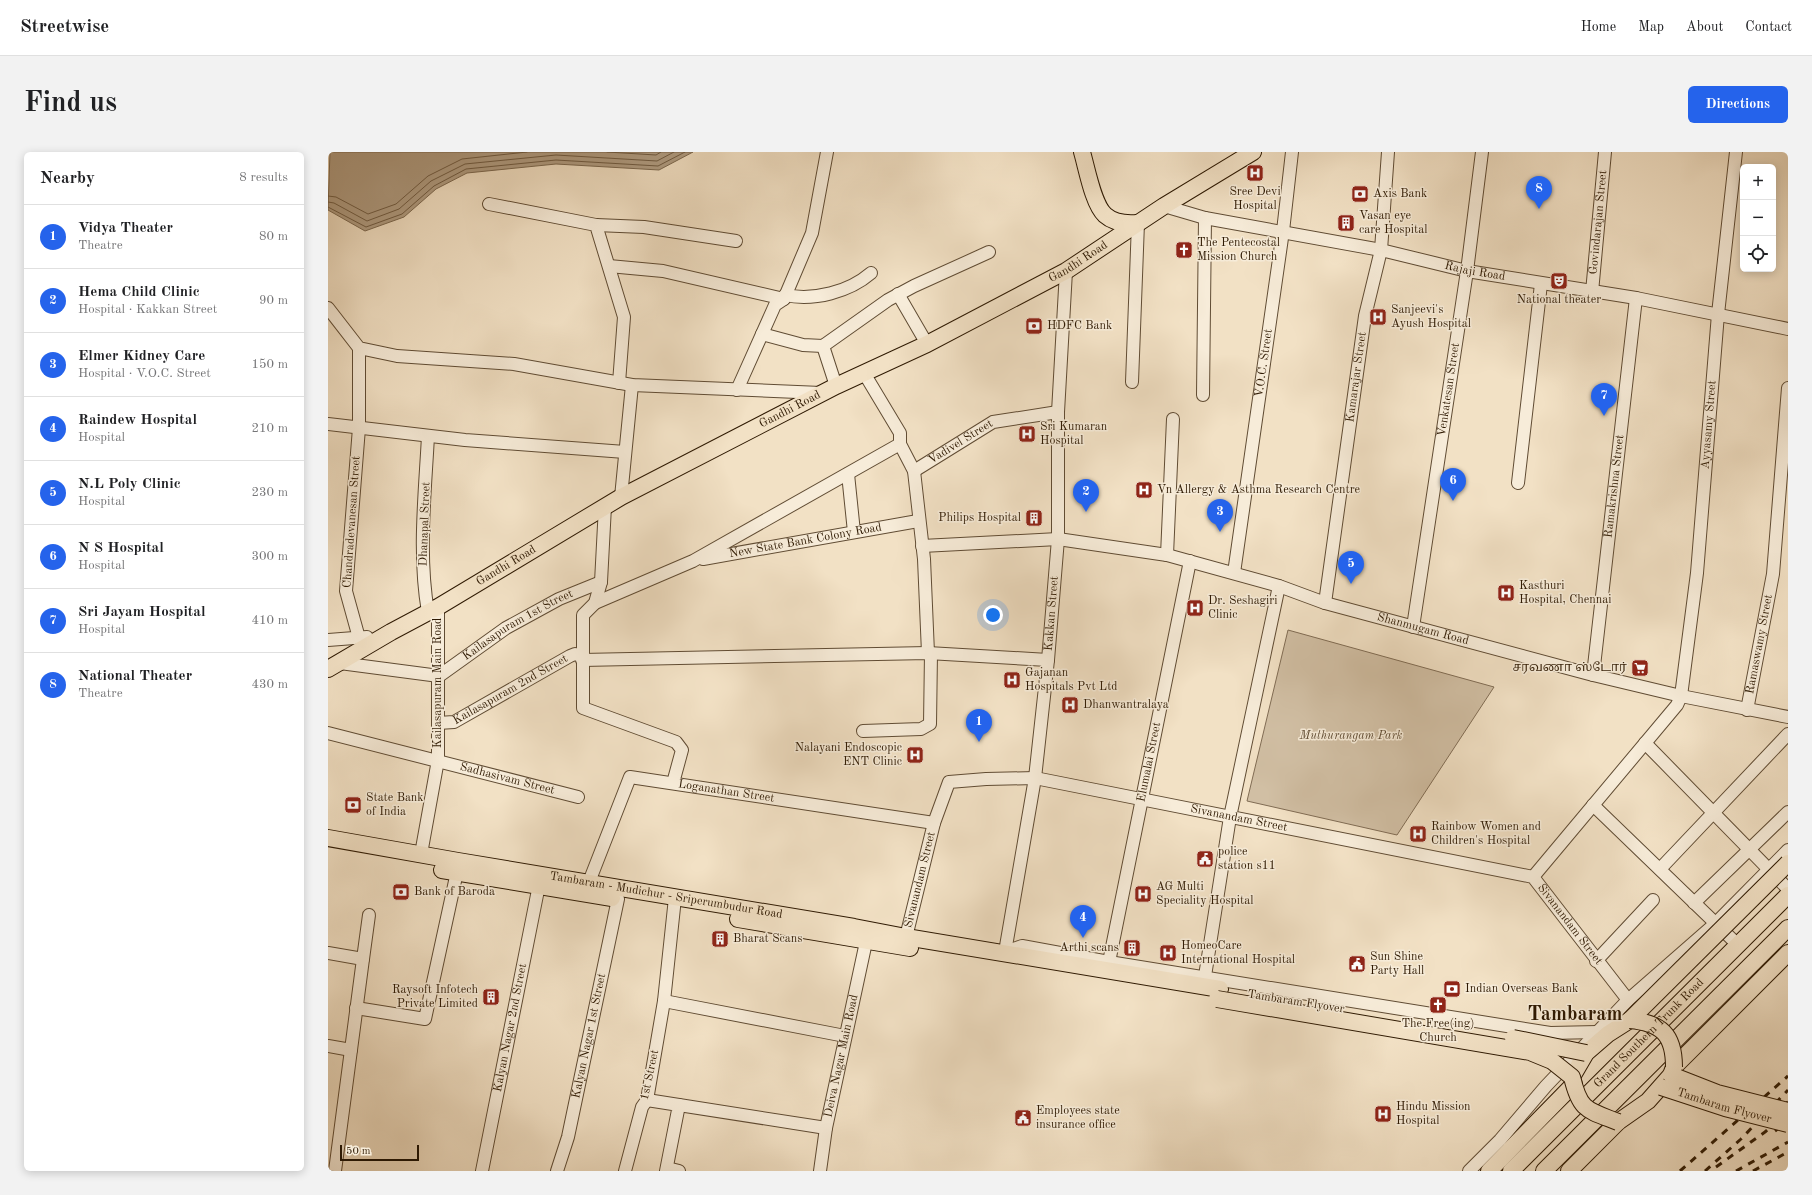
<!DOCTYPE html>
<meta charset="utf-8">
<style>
:root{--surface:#fff;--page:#f2f2f2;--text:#202124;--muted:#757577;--line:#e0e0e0;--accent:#2563eb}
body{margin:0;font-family:"Old Standard TT","Noto Serif Tamil",serif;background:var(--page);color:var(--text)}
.controls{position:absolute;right:12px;top:12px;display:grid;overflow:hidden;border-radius:6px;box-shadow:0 2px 10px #0003}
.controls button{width:36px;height:36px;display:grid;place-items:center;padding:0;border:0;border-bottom:1px solid var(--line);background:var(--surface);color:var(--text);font:20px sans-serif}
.scale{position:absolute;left:12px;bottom:10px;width:79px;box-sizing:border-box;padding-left:4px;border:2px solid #2f1a03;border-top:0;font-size:11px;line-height:14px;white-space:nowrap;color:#2f1a03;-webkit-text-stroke:3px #f7ecd9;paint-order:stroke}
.you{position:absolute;left:665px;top:463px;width:14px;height:14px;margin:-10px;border:3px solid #fff;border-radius:50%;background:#1a73e8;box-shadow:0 0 0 6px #1a73e833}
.badge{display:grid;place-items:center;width:26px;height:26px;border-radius:50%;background:var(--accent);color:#fff;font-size:13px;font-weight:700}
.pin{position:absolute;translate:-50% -33px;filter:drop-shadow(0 1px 2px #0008)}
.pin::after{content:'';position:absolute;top:21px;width:14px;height:12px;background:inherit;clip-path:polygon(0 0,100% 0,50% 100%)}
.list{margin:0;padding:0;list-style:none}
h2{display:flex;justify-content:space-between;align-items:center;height:52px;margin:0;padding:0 16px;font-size:17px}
h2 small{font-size:13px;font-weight:400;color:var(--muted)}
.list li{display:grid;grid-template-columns:26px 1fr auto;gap:12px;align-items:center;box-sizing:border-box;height:64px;padding:0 16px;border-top:1px solid var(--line)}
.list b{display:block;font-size:15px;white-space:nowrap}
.list p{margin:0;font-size:13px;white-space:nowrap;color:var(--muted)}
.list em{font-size:13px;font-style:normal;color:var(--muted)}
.icon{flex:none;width:22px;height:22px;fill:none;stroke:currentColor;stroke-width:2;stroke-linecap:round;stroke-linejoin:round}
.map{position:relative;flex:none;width:1460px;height:1019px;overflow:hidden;border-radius:6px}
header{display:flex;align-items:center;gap:24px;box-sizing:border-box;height:56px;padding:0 20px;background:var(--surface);border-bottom:1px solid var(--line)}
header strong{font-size:19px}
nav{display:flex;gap:22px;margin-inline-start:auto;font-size:14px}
.intro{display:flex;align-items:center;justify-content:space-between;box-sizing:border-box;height:96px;padding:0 24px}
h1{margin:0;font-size:28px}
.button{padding:10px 18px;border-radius:6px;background:var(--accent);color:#fff;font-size:14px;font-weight:700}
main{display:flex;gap:24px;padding:0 24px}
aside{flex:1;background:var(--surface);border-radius:6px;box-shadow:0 2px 10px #0003}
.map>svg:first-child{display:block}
.green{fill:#d1bfa4;stroke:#806c54}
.water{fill:#b09d83;stroke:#7c6950}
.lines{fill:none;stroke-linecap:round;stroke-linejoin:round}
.shore{stroke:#705c43;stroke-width:1}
.minor-casing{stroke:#604c34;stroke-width:14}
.major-casing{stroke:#2f1a03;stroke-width:18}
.minor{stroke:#f7ecd9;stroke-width:12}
.major{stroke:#f2e1c5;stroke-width:16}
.rail{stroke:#2f1a03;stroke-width:3;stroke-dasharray:7 7;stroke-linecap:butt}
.major-bridge-casing{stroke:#2f1a03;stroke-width:18;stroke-linecap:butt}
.major-bridge{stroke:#f2e1c5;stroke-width:16}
.labels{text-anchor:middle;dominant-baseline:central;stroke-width:3;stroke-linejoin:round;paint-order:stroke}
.poi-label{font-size:12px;fill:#2f1a03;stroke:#f7ecd9;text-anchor:start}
.street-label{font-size:12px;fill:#2f1a03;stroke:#f7ecd9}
.park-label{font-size:12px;font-style:italic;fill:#604c33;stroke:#f7ecd9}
.town-label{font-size:20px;font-weight:bold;fill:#2f1a03;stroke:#f7ecd9}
</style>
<header>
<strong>Streetwise</strong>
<nav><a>Home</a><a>Map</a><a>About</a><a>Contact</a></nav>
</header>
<div class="intro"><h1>Find us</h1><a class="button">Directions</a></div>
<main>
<aside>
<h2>Nearby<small>8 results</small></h2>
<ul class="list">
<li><span class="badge">1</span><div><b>Vidya Theater</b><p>Theatre</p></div><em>80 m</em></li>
<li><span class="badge">2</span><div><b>Hema Child Clinic</b><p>Hospital · Kakkan Street</p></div><em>90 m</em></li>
<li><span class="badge">3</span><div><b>Elmer Kidney Care</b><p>Hospital · V.O.C. Street</p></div><em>150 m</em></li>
<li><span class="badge">4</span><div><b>Raindew Hospital</b><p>Hospital</p></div><em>210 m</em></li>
<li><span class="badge">5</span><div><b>N.L Poly Clinic</b><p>Hospital</p></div><em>230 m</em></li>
<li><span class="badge">6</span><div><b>N S Hospital</b><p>Hospital</p></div><em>300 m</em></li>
<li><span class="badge">7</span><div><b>Sri Jayam Hospital</b><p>Hospital</p></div><em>410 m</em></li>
<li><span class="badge">8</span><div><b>National Theater</b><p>Theatre</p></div><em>430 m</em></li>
</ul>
</aside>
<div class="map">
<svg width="1460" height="1019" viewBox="0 0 1460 1019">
<rect width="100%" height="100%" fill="#f2e1c5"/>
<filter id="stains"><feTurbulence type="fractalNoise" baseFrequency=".005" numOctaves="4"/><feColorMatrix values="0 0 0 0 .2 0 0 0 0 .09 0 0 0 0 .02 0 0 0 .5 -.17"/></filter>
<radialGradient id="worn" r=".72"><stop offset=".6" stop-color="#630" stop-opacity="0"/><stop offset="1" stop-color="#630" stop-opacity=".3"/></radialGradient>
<path class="green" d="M 960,478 L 1166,535 L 1069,683 L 919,649 Z"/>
<path class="water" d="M 2,0 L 365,0 L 331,18 L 228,12 L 139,21 L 108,37 L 76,65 L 37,79 L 0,58 Z"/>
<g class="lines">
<g class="shore">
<path d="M 279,0 L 328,3 L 333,0"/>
<path d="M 0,44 L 8,45 L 40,62 L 68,52 L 100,24 L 134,7 L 199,0"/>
<path d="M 0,50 L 6,51 L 39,69 L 71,57 L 103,29 L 137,12 L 228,3 L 329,9 L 346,0"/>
<path d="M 0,55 L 38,75 L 74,62 L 106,34 L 138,17 L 228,8 L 330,14 L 357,0"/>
</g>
<defs>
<g id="minor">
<path d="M 161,52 L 268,73 L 296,165 L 291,231"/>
<path id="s1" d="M 836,54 L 877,66 L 1053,98 L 1139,119 L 1308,146 L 1460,177"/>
<path d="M 268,73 L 316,75 L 408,89"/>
<path d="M 281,114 L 335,119 L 456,147"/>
<path id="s2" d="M 1264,140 L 1277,0"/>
<path d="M 570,142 L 599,192"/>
<path d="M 457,143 C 486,149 521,140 543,121"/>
<path d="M 0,156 L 31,196 L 69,204 L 186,212 L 304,233 L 493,241"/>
<path d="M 434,182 L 475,193 L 495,194 L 560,148 L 586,134 L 661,100"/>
<path d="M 495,194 L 508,234"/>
<path d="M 31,196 L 31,276 L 18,439 L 31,486"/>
<path d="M 536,221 L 572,281 L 572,292 L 586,319 L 596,407 L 600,501"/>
<path d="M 804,230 L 810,71"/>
<path d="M 409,238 L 447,153 L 456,147 L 484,81 L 499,0"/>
<path d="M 875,243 L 877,66"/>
<path d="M 0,272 L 137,288 L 297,300"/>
<path d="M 100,284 C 97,342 90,402 100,460"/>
<path id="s3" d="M 586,319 L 665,270 L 730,260"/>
<path d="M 520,322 L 526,380"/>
<path d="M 1190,331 L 1213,132"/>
<path d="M 293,345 L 304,233"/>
<path d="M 277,354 L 273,430 L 267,451 L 255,463 L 255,556 L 348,590 L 354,598 L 345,631"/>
<path id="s4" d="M 594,394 L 730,387 L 839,403 L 951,434 L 997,451 L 1265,523 L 1353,544 L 1460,565"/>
<path d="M 839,403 L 845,267"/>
<path id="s5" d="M 375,407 L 590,369"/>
<path id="s6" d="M 906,421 L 955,79 L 964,0"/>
<path d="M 267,451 L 365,409 L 572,292"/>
<path id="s7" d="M 997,451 L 1037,164 L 1053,98 L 1060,0"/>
<path id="s8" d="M 1085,475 L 1139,119 L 1154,0"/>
<path d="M 0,488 L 39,485"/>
<path d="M 254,508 L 600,501 L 720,508"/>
<path id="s9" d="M 12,511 L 111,524 L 178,476 L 231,447 L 273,430"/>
<path id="s10" d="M 1265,523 L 1308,146"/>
<path id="s11" d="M 1419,558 L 1445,422 L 1460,236"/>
<path id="s12" d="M 110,571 L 126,570 L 242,504 L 247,502 L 254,504"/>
<path d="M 535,579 L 593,577 L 602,572 L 603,501"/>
<path id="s13" d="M 0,581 L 250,645"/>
<path d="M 1317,591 L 1460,737"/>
<path d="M 1265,653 L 1410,793"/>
<path d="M 93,702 L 110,608 L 110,455"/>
<path d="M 1332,717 L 1460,582"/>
<path id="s14" d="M 1205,725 L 1349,553 L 1353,544 L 1369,421 L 1390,162 L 1408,0"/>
<path id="s15" d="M 261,730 L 302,625 L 606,671"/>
<path d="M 1366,751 L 1460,660"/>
<path id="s16" d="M 578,785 L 606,671 L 621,630 L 658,627 L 707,626 L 1205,725 L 1300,848"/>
<path id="s17" d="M 677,800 L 707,626 L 720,508 L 730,387 L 730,260 L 738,119"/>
<path d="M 677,800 L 694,794 L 781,810 L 1222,881 L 1270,880"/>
<path d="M 0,801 L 35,807 L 7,1019"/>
<path d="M 35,807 L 41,763"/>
<path d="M 1268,809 L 1325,748"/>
<path id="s18" d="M 781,810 L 862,409"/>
<path d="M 877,824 L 902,665 L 951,434"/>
<path d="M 336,849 L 517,884"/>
<path d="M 28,856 L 97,867 L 129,720"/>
<path d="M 0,894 L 23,898"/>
<path d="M 319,948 L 351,953 L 338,1019"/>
<path d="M 351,953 L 498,976"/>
<path d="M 339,1016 L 351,1019"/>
<path id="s19" d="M 154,1019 L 211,733"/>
<path id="s20" d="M 229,1019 L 240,985 L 290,747"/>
<path d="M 297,1019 L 314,955 L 319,948 L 336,849 L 347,746"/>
<path id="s21" d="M 492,1019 L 498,976 L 538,790"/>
<path d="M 1141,1019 L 1172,988 L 1218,934 L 1300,848 L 1388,771 L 1460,698"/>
</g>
<g id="major">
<path d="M 754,0 C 759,17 765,52 777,63 C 786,71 799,72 810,71"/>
<path id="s22" d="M 0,517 L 63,480 L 110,455 L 293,345 L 508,234 L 599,192 L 738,119 L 836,54 L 925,0"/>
<path id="s23" d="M 0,686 L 130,709 L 526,775 L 578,785 L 892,837"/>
<path d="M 114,718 L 284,746"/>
<path d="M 410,767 L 582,796"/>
<path d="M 1244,925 L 1258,901 L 1280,882 L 1302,868"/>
<path d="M 1161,1019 L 1246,932"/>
<path id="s24" d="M 1183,1019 L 1460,743"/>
<path d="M 1216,1019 L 1460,776"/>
<path d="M 1241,1019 L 1290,970 L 1320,949 L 1343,923 L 1346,915 L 1460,801"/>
</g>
</defs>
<use href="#minor" class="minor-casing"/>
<use href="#major" class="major-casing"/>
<use href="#minor" class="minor"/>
<use href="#major" class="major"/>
<g class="rail">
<path d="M 1436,969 L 1460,950"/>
<path d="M 1447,979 L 1460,969"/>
<path d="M 1388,1015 L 1437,980 L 1460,960"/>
<path d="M 1352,1019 L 1460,924"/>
<path d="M 1377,1019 L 1413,987 L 1460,938"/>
<path d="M 1408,1019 L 1460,990"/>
<path d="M 1425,1019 L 1460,1000"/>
</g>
<defs>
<g id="major-bridge">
<path d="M 889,847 L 1202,900 L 1224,909 L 1244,925 C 1252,959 1259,958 1290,970"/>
<path d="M 1302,868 L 1460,711"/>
<path d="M 1302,868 C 1333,871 1346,882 1346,915"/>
<path d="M 1185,886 L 1258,901"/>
<path d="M 1343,923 L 1389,941 L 1460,959"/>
<path id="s25" d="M 1333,935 L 1397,956 L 1460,972"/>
</g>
</defs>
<use href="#major-bridge" class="major-bridge-casing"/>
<use href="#major-bridge" class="major-bridge"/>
</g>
<defs>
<symbol id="hospital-square" viewBox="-11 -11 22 22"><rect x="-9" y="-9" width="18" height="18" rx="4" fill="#8f2418" stroke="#f7ecd9"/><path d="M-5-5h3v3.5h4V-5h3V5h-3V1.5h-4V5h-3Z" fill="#fff"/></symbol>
<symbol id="bank-square" viewBox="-11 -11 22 22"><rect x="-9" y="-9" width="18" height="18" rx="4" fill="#8f2418" stroke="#f7ecd9"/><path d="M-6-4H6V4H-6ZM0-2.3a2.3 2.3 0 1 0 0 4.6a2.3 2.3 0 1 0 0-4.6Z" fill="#fff"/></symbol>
<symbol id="building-square" viewBox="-11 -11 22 22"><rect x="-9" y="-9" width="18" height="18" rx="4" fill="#8f2418" stroke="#f7ecd9"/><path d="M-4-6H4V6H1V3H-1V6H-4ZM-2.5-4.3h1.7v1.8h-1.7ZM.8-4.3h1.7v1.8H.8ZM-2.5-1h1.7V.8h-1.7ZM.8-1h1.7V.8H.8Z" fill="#fff"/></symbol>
<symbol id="church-square" viewBox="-11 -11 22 22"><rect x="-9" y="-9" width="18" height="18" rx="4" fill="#8f2418" stroke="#f7ecd9"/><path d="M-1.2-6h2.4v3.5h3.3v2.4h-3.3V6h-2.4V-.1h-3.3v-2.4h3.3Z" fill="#fff"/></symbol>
<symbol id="theatre-square" viewBox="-11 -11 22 22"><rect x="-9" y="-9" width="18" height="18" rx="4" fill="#8f2418" stroke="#f7ecd9"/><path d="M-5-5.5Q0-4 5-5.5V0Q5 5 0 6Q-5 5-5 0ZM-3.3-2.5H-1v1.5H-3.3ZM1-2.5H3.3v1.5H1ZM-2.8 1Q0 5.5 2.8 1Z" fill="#fff"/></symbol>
<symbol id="supermarket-square" viewBox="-11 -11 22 22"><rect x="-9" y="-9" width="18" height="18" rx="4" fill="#8f2418" stroke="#f7ecd9"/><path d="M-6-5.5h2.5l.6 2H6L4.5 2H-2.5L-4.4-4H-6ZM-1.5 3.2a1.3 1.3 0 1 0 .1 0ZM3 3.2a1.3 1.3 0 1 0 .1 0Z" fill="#fff"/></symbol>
<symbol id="civic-square" viewBox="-11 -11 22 22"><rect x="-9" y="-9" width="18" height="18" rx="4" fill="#8f2418" stroke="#f7ecd9"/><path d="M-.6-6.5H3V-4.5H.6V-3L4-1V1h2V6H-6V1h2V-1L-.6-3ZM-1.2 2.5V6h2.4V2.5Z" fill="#fff"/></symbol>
</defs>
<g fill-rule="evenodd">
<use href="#hospital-square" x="917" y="11" width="20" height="20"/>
<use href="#bank-square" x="1022" y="32" width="20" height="20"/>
<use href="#building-square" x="1008" y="61" width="20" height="20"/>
<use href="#church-square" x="846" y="88" width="20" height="20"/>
<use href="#theatre-square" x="1221" y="119" width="20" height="20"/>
<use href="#hospital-square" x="1040" y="155" width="20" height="20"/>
<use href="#bank-square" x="696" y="164" width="20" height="20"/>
<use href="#hospital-square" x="689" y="272" width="20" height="20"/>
<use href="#hospital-square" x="806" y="328" width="20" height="20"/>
<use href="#building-square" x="696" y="356" width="20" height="20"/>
<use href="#hospital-square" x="1168" y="431" width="20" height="20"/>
<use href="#hospital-square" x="857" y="446" width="20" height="20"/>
<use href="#supermarket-square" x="1302" y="506" width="20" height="20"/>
<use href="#hospital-square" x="674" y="518" width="20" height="20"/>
<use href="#hospital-square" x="732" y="543" width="20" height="20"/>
<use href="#hospital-square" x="577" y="593" width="20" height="20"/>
<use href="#bank-square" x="15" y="643" width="20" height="20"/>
<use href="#hospital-square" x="1080" y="672" width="20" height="20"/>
<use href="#civic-square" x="867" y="697" width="20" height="20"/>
<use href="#bank-square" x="63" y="730" width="20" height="20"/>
<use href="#hospital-square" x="805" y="732" width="20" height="20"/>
<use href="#building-square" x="382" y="777" width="20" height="20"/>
<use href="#building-square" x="794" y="786" width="20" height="20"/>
<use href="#hospital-square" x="830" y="791" width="20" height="20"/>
<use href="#civic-square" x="1019" y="802" width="20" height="20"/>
<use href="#bank-square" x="1114" y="827" width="20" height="20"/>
<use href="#building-square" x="153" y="835" width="20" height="20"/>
<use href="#church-square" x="1100" y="843" width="20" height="20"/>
<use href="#hospital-square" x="1045" y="952" width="20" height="20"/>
<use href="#civic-square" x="685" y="956" width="20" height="20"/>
</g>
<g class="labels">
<g class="poi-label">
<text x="927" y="40" text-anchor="middle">Sree Devi<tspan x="927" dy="14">Hospital</tspan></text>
<text x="1045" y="42">Axis Bank</text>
<text x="1031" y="64">Vasan eye<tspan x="1031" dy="14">care Hospital</tspan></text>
<text x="869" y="91">The Pentecostal<tspan x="869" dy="14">Mission Church</tspan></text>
<text x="1231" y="148" text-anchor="middle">National theater</text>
<text x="1063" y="158">Sanjeevi's<tspan x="1063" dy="14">Ayush Hospital</tspan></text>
<text x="719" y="174">HDFC Bank</text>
<text x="712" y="275">Sri Kumaran<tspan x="712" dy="14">Hospital</tspan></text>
<text x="829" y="338">Vn Allergy &amp; Asthma Research Centre</text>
<text x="693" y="366" text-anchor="end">Philips Hospital</text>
<text x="1191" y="434">Kasthuri<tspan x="1191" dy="14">Hospital, Chennai</tspan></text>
<text x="880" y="449">Dr. Seshagiri<tspan x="880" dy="14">Clinic</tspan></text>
<text x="1299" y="516" text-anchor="end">சரவணா ஸ்டோர்</text>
<text x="697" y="521">Gajanan<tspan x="697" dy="14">Hospitals Pvt Ltd</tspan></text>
<text x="755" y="553">Dhanwantralaya</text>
<text x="574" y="596" text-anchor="end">Nalayani Endoscopic<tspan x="574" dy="14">ENT Clinic</tspan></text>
<text x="38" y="646">State Bank<tspan x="38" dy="14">of India</tspan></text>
<text x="1103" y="675">Rainbow Women and<tspan x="1103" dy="14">Children's Hospital</tspan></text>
<text x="890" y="700">police<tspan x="890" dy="14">station s11</tspan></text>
<text x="828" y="735">AG Multi<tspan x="828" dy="14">Speciality Hospital</tspan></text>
<text x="86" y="740">Bank of Baroda</text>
<text x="405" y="787">Bharat Scans</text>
<text x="853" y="794">HomeoCare<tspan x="853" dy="14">International Hospital</tspan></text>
<text x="791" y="796" text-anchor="end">Arthi scans</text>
<text x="1042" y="805">Sun Shine<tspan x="1042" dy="14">Party Hall</tspan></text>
<text x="1137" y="837">Indian Overseas Bank</text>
<text x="150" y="838" text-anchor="end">Raysoft Infotech<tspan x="150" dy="14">Private Limited</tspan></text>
<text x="1110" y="872" text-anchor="middle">The Free(ing)<tspan x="1110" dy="14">Church</tspan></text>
<text x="1068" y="955">Hindu Mission<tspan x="1068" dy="14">Hospital</tspan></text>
<text x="708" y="959">Employees state<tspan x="708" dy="14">insurance office</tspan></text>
</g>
<g class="street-label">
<text stroke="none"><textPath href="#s2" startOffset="70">Govindarajan Street</textPath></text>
<text stroke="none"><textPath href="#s22" startOffset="854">Gandhi Road</textPath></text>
<text stroke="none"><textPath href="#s1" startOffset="318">Rajaji Road</textPath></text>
<text stroke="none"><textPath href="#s6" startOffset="212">V.O.C. Street</textPath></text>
<text stroke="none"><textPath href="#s7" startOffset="228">Kamarajar Street</textPath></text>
<text stroke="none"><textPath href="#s8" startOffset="240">Venkatesan Street</textPath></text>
<text stroke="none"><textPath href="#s22" startOffset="530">Gandhi Road</textPath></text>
<text stroke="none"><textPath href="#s14" startOffset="507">Ayyasamy Street</textPath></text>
<text stroke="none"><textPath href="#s3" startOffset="55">Vadivel Street</textPath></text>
<text stroke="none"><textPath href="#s10" startOffset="190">Ramakrishna Street</textPath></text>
<text transform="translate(24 370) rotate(-86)">Chandradevanesan Street</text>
<text transform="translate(97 372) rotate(-88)">Dhanapal Street</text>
<text stroke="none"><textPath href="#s5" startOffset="104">New State Bank Colony Road</textPath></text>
<text stroke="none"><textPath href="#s22" startOffset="206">Gandhi Road</textPath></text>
<text stroke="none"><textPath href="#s17" startOffset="342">Kakkan Street</textPath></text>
<text stroke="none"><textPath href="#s9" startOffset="194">Kailasapuram 1st Street</textPath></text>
<text stroke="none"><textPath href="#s4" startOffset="513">Shanmugam Road</textPath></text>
<text stroke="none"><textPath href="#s11" startOffset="67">Ramaswamy Street</textPath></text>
<text transform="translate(110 531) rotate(-90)">Kailasapuram Main Road</text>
<text stroke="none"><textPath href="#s12" startOffset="81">Kailasapuram 2nd Street</textPath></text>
<text stroke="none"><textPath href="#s18" startOffset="204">Elumalai Street</textPath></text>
<text stroke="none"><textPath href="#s13" startOffset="185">Sadhasivam Street</textPath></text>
<text stroke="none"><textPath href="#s15" startOffset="210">Loganathan Street</textPath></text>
<text stroke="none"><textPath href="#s16" startOffset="455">Sivanandam Street</textPath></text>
<text stroke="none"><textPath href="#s16" startOffset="59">Sivanandam Street</textPath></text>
<text stroke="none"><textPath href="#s23" startOffset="343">Tambaram - Mudichur - Sriperumbudur Road</textPath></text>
<text stroke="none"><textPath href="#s16" startOffset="815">Sivanandam Street</textPath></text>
<text transform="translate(968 850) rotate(9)">Tambaram Flyover</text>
<text stroke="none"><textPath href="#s19" startOffset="146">Kalyan Nagar 2nd Street</textPath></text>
<text stroke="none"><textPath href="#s24" startOffset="195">Grand Southern Trunk Road</textPath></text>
<text stroke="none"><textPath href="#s20" startOffset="139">Kalyan Nagar 1st Street</textPath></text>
<text stroke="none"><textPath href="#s21" startOffset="117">Deiva Nagar Main Road</textPath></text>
<text transform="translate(322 923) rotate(-78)">1st Street</text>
<text stroke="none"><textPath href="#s25" startOffset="66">Tambaram Flyover</textPath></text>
</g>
<g class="park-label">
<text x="1023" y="584">Muthurangam Park</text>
</g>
<g class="town-label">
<text x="1247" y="863">Tambaram</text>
</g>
</g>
<rect width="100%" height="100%" filter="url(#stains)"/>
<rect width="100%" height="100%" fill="url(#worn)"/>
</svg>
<div class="controls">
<button>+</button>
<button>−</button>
<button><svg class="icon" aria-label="locate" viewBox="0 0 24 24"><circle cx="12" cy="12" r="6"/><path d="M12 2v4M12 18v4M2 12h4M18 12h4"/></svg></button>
</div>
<div class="scale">50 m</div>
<div class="you"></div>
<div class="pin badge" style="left:651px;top:590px">1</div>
<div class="pin badge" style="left:758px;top:360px">2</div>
<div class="pin badge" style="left:892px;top:380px">3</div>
<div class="pin badge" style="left:755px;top:786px">4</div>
<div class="pin badge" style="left:1023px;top:432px">5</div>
<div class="pin badge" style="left:1125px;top:349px">6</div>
<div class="pin badge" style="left:1276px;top:264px">7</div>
<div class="pin badge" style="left:1211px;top:57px">8</div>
</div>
</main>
